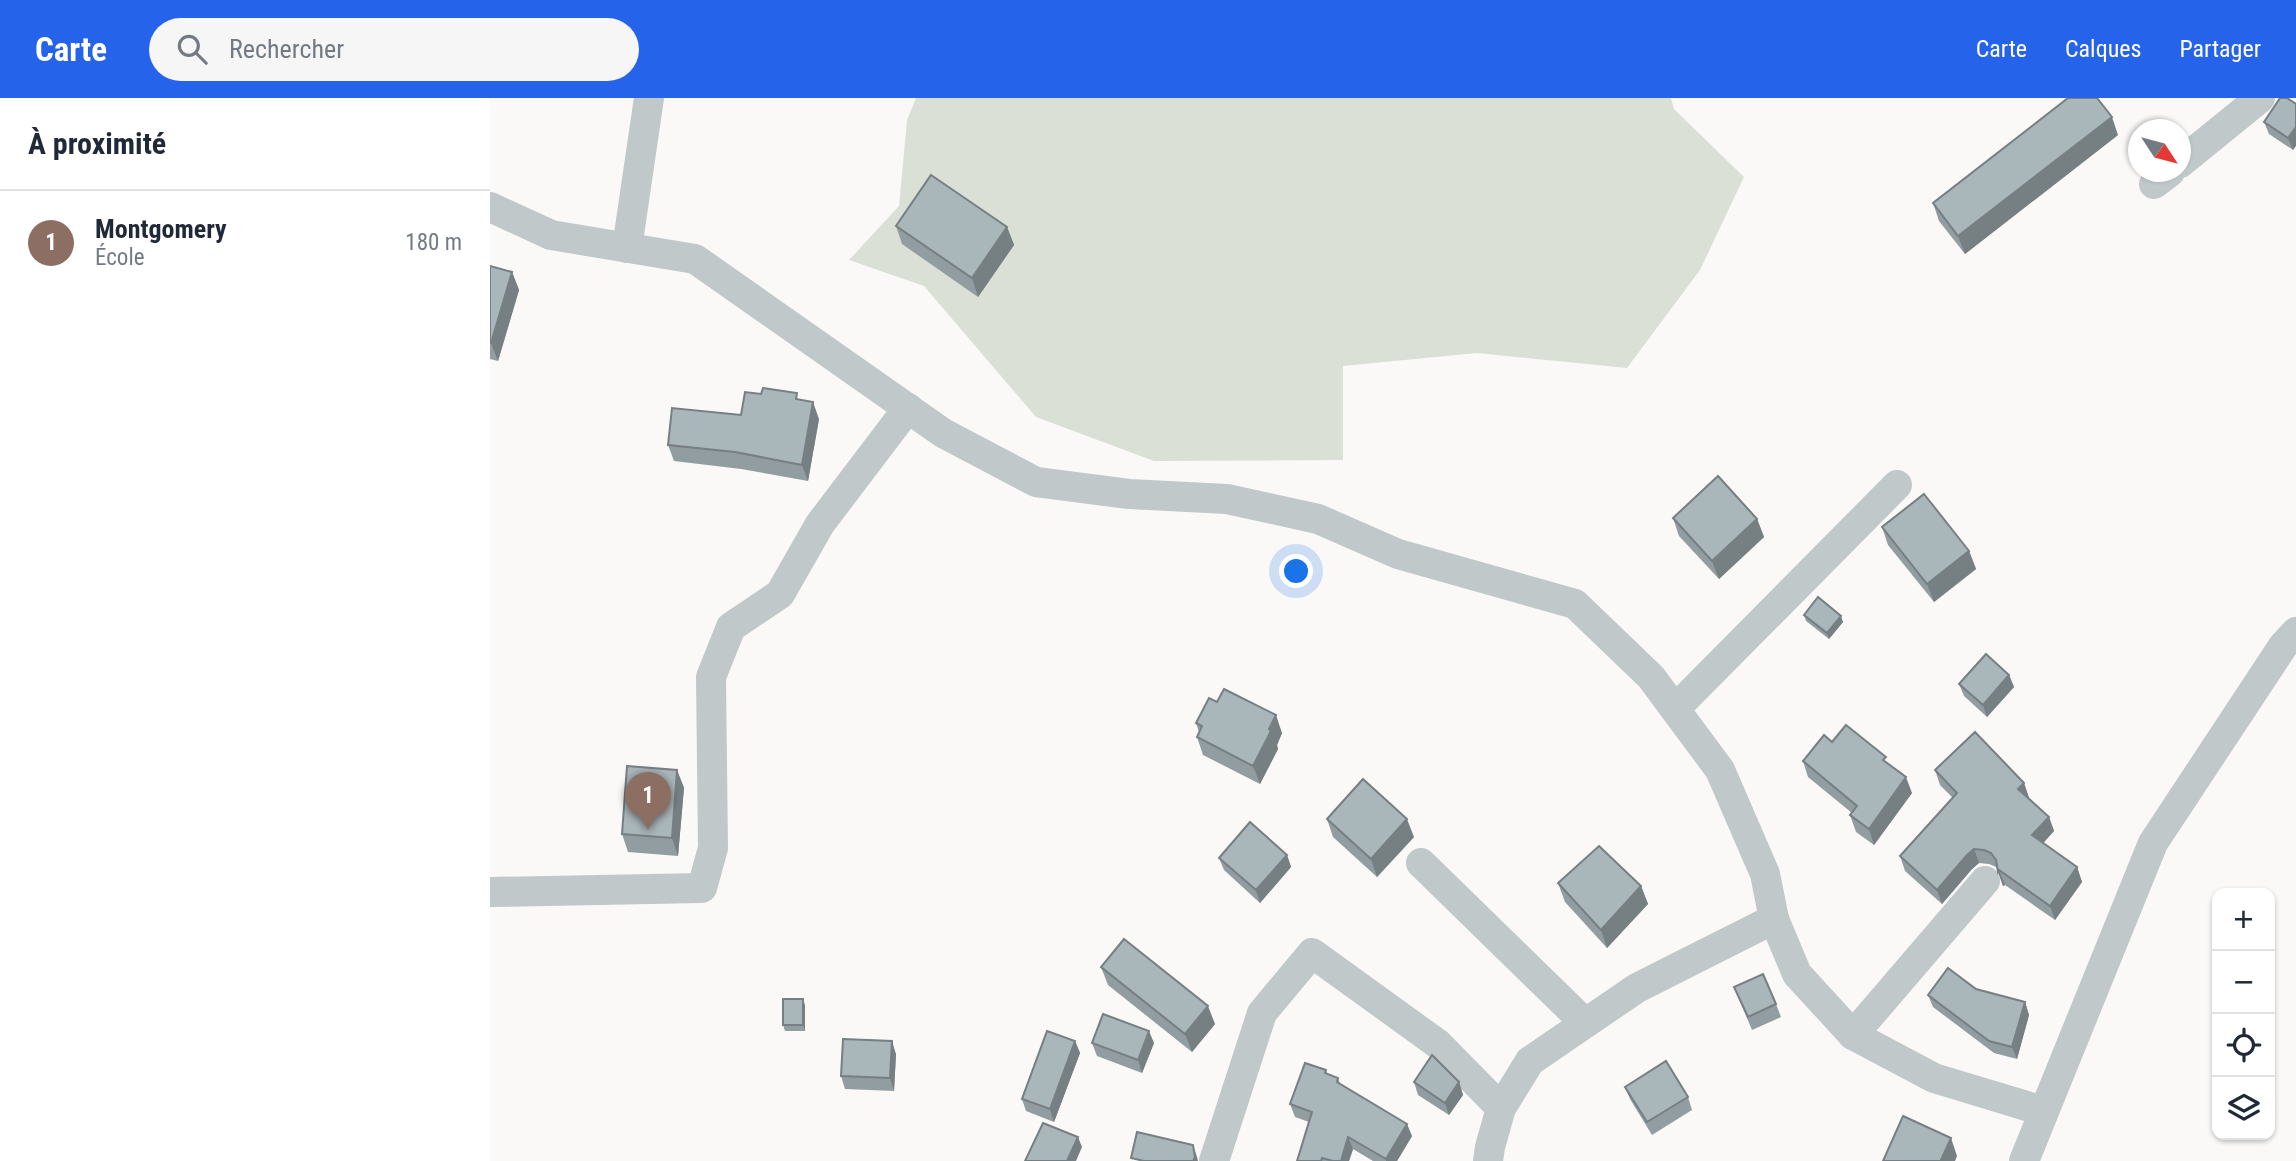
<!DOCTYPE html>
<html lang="fr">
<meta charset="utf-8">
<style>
:root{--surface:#fff;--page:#f6f6f7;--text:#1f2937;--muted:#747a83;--line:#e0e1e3;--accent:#2563eb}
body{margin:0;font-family:"Roboto Condensed",sans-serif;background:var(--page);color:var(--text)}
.controls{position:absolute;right:21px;bottom:21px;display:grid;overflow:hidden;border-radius:14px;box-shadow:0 2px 5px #0004}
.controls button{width:63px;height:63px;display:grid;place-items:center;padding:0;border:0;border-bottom:2px solid var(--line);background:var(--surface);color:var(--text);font:35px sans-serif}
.compass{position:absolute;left:1638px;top:21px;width:63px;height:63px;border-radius:50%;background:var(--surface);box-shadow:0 2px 5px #0004;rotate:126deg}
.you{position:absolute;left:807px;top:474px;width:24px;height:24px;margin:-18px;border:5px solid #fff;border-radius:50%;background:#1a73e8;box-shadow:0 0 0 10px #1a73e833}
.badge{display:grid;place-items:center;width:46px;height:46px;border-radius:50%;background:var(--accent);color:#fff;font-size:23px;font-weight:700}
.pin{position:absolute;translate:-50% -58px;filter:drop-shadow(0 2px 4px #0008)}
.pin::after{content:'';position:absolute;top:37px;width:24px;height:21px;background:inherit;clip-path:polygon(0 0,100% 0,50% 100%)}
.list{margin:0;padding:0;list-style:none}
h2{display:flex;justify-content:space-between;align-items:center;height:91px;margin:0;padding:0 28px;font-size:30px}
h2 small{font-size:23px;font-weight:400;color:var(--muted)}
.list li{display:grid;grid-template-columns:46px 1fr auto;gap:21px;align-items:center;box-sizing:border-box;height:105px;padding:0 28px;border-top:2px solid var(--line)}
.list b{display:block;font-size:26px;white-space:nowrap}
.list p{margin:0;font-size:23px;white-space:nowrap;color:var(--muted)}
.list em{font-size:23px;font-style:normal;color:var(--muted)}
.icon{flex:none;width:38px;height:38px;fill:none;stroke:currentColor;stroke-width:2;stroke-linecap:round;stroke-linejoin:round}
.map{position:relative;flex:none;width:1806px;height:1063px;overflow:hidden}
header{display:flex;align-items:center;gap:42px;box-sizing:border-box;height:98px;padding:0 35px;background:var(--accent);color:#fff}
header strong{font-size:33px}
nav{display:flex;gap:38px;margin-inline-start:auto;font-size:24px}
.search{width:490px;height:63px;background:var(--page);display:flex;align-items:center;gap:18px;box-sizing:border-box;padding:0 24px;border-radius:38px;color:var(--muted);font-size:26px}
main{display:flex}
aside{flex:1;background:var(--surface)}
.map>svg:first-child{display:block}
.green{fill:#dbe0d6}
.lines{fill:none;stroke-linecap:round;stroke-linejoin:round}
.street{stroke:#c0c8ca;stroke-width:30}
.wall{fill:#919da0}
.shaded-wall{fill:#767f82}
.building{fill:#a9b6ba;stroke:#767f82;stroke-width:2}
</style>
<header>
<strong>Carte</strong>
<div class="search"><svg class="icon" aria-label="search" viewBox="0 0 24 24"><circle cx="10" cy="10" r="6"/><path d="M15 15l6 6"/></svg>Rechercher</div>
<nav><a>Carte</a><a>Calques</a><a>Partager</a></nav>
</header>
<main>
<aside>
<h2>À proximité<small></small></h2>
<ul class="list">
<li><span class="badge" style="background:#8d6e63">1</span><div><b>Montgomery</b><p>École</p></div><em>180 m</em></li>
</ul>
</aside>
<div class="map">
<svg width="1806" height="1063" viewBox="0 0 1806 1063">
<rect width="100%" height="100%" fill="#faf9f8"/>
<path class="green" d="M 426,0 L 1181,0 L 1184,11 L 1254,79 L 1210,172 L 1137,270 L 987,255 L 853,268 L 853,362 L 664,363 L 546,319 L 434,188 L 359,162 L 409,108 L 417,22 Z"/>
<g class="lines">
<g class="street">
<path d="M 1690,65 L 1770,0"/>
<path d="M 1664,86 L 1680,74"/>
<path d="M 0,109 L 61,137 L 205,161 L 453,335 L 546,384 L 639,396 L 737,401 L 828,421 L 908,456 L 1085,506 L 1161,579 L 1230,672 L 1275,776 L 1284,821 L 1307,876 L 1363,937 L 1444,980 L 1553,1013"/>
<path d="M 137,150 L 159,0"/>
<path d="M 1185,611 L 1407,387"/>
<path d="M 931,765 L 1095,925"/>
<path d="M 0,794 L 212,790 L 223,750 L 221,579 L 241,529 L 290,496 L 330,426 L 418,310"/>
<path d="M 1363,937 L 1495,783"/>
<path d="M 724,1063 L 772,915 L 822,855 L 948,946 L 1011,1010"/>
<path d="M 998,1063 L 1000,1049 L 1011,1010 L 1040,963 L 1147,890 L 1284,821"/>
<path d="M 1534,1063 L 1663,745 L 1793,548 L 1806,534"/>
</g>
</g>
<g class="wall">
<path d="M 1806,6 L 1803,52 L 1779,36 L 1774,24 Z"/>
<path d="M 1628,37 L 1475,156 L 1449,123 L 1443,105 Z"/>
<path d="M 406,128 L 517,129 L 524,147 L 488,199 L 412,146 Z"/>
<path d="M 0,168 L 22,174 L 29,192 L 8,263 L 0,261 Z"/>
<path d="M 309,302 L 329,321 L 318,383 L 251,371 L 184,363 L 178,347 L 251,317 Z"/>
<path d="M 1183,420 L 1267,421 L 1274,439 L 1229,481 L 1189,438 Z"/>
<path d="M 1392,429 L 1479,453 L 1486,471 L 1444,504 L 1398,447 Z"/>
<path d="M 1314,517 L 1353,524 L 1339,541 L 1316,523 Z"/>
<path d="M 1519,577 L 1524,589 L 1497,619 L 1474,598 L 1469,586 Z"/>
<path d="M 706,625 L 792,635 L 787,647 L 788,651 L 770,686 L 713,657 L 707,639 L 709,634 Z"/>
<path d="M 1342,644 L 1398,666 L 1422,695 L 1384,747 L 1366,734 L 1360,717 L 1362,715 L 1318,679 L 1313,663 Z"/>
<path d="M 187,672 L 194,690 L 188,758 L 138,754 L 132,736 Z"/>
<path d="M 1445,672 L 1534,685 L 1539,700 L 1559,719 L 1564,733 L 1553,745 L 1587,769 L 1592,784 L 1565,822 L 1515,787 L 1513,788 L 1508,772 L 1506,769 L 1499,766 L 1489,765 L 1482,771 L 1452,806 L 1415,773 L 1410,758 L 1463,700 L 1450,687 Z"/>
<path d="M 837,721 L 924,739 L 887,779 L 843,739 Z"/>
<path d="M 797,757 L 801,769 L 770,805 L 734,772 L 729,760 Z"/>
<path d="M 1068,785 L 1151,788 L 1158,806 L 1117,850 L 1075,804 Z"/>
<path d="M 611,869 L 725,926 L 702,954 L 618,887 Z"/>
<path d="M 1244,889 L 1286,906 L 1291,919 L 1262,932 Z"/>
<path d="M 1486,891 L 1535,904 L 1539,917 L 1527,961 L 1504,955 L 1443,909 L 1438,897 Z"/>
<path d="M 315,907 L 315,933 L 295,933 L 293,927 Z"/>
<path d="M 585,943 L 590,955 L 564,1024 L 536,1013 L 532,1001 Z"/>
<path d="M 602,945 L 664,945 L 652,975 L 607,958 Z"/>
<path d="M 406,956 L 404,993 L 355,991 L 351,978 Z"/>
<path d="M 836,972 L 837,976 L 848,980 L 850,986 L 922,1038 L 907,1063 L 883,1063 L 863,1051 L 859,1063 L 807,1063 L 819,1024 L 805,1019 L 800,1006 Z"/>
<path d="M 924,984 L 969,984 L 973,997 L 959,1017 L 928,997 Z"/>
<path d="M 1135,989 L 1198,999 L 1202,1012 L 1162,1037 L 1140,1001 Z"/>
</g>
<g class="shaded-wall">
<path d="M 1622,19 L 1628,37 L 1475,156 L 1468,138 Z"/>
<path d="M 1806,29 L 1806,48 L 1803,52 L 1798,40 Z"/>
<path d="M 517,129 L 524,147 L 488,199 L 482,180 Z"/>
<path d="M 22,174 L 29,192 L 8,263 L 1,245 Z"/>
<path d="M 323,304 L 329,321 L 318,383 L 312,367 Z"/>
<path d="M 1267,421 L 1274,439 L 1229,481 L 1222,463 Z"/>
<path d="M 1479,453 L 1486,471 L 1444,504 L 1437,486 Z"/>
<path d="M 1351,518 L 1353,524 L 1339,541 L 1337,535 Z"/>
<path d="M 1519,577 L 1524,589 L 1497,619 L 1493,607 Z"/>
<path d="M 786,617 L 792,635 L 787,647 L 788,651 L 770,686 L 763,668 Z"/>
<path d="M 187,672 L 194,690 L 188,758 L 182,740 Z"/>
<path d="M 1416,679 L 1422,695 L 1384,747 L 1379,731 Z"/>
<path d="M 1534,685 L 1539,700 L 1528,691 Z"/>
<path d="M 1559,719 L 1564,733 L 1547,752 L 1542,737 Z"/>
<path d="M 917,721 L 924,739 L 887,779 L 881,761 Z"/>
<path d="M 1484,751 L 1489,765 L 1482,771 L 1452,806 L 1447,792 L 1477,757 Z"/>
<path d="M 797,757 L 801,769 L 770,805 L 766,792 Z"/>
<path d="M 1587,769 L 1592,784 L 1565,822 L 1560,808 Z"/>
<path d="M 1509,772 L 1515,787 L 1513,788 L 1508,774 Z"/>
<path d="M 1151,788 L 1158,806 L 1117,850 L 1111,832 Z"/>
<path d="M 313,901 L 315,907 L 315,933 L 313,927 Z"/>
<path d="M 1535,904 L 1539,917 L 1527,961 L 1522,949 Z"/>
<path d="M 718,908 L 725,926 L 702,954 L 695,936 Z"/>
<path d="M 659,933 L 664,945 L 652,975 L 648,962 Z"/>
<path d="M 402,943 L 406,956 L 404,993 L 400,980 Z"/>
<path d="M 585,943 L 590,955 L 564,1024 L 560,1011 Z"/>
<path d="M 969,984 L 973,997 L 959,1017 L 955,1005 Z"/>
<path d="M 917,1026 L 922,1038 L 907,1063 L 896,1063 L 896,1061 Z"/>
<path d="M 588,1039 L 592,1049 L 586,1063 L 577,1063 Z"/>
<path d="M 858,1039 L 863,1051 L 859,1063 L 851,1063 Z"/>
<path d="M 1461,1040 L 1467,1058 L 1465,1063 L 1451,1063 Z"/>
<path d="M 703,1047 L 707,1059 L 708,1063 L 703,1063 Z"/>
</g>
<g class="building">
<path d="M 1578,0 L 1607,0 L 1622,19 L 1468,138 L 1443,105 Z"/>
<path d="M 1790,0 L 1797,0 L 1806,6 L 1806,29 L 1798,40 L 1774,24 Z"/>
<path d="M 441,77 L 517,129 L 482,180 L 406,128 Z"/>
<path d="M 0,168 L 22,174 L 1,245 L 0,245 Z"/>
<path d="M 273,290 L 307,295 L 306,301 L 323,304 L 312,367 L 245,354 L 178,347 L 182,310 L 251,317 L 255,294 L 271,296 Z"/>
<path d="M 1228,378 L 1267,421 L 1222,463 L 1183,420 Z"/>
<path d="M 1434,396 L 1479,453 L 1437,486 L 1392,429 Z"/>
<path d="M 1328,499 L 1351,518 L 1337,535 L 1314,517 Z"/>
<path d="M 1496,556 L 1519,577 L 1493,607 L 1469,586 Z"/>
<path d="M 734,591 L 786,617 L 779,631 L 781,633 L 763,668 L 707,639 L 712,628 L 706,625 L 719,600 L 727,604 Z"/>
<path d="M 1356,627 L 1396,659 L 1393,662 L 1416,679 L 1379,731 L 1360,717 L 1367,708 L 1313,663 L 1334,637 L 1342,644 Z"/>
<path d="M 1485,634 L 1534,685 L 1528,691 L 1559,719 L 1542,737 L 1587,769 L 1560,808 L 1509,772 L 1508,774 L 1506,762 L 1501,755 L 1494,752 L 1484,751 L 1477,757 L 1447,792 L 1410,758 L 1467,695 L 1445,672 Z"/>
<path d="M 137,668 L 187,672 L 182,740 L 132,736 Z"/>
<path d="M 873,681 L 917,721 L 881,761 L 837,721 Z"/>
<path d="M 760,724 L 797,757 L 766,792 L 729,760 Z"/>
<path d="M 1109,748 L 1151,788 L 1111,832 L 1068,785 Z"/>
<path d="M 634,841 L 718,908 L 695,936 L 611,869 Z"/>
<path d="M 1458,870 L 1486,891 L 1535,904 L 1522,949 L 1499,943 L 1438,897 Z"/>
<path d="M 1273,876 L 1286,906 L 1258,919 L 1244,889 Z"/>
<rect x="293" y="901" width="20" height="26"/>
<path d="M 613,916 L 659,933 L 648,962 L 602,945 Z"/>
<path d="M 557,933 L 585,943 L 560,1011 L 532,1001 Z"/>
<path d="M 353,941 L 402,943 L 400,980 L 351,978 Z"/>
<path d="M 942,957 L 969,984 L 955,1005 L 924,984 Z"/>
<path d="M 1176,963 L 1198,999 L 1157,1024 L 1135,989 Z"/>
<path d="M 815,965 L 836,972 L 835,975 L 848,980 L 847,984 L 917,1026 L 896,1061 L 858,1039 L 851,1063 L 843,1063 L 832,1060 L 831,1063 L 807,1063 L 822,1014 L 800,1006 Z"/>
<path d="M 1413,1018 L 1461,1040 L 1451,1062 L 1452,1063 L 1393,1063 Z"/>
<path d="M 553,1025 L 588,1039 L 577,1063 L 535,1063 Z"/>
<path d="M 647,1034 L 703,1047 L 705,1059 L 703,1063 L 654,1063 L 641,1060 Z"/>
</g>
</svg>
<div class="controls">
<button>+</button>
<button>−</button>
<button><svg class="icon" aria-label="locate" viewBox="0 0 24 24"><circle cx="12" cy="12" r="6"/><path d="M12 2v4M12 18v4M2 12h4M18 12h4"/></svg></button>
<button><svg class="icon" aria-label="layers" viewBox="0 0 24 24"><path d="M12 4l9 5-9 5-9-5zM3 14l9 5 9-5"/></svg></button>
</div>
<svg class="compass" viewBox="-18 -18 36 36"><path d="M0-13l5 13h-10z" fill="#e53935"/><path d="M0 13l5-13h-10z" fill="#747a83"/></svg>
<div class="you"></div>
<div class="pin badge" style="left:158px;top:732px;background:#8d6e63">1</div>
</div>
</main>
